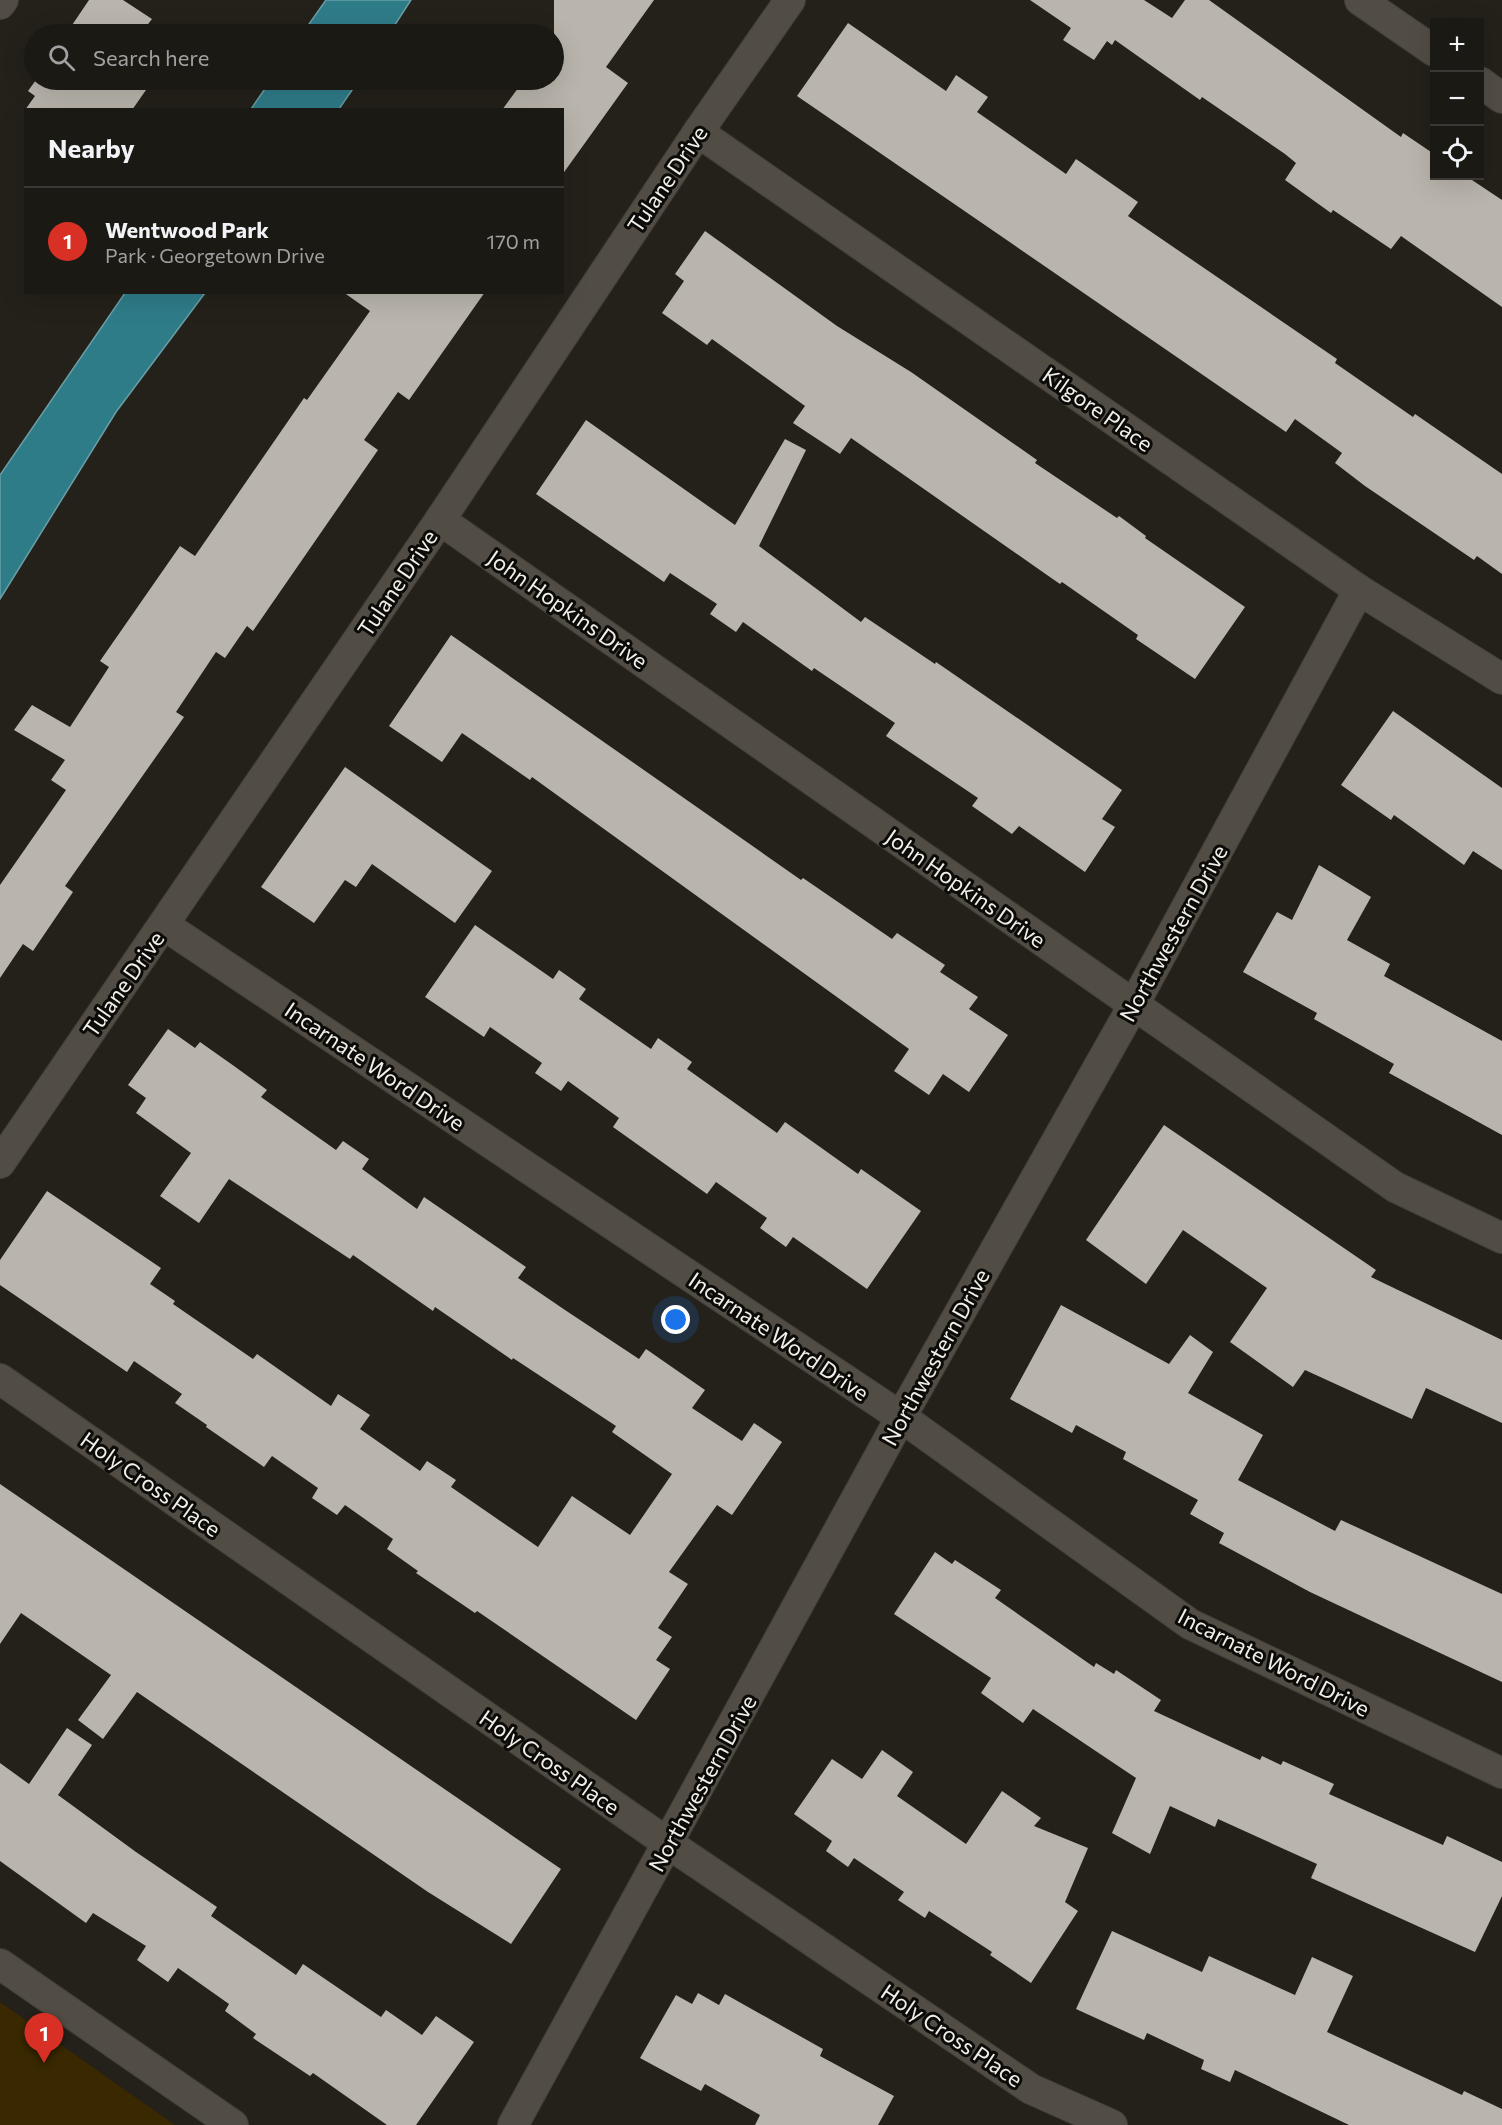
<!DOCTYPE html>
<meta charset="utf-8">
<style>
:root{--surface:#1b1914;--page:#282622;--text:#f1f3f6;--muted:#a0a0a0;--line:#393834;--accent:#d93025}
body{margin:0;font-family:Commissioner,sans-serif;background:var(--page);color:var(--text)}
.controls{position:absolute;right:18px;top:18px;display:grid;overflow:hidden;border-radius:0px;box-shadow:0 6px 24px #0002}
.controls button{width:54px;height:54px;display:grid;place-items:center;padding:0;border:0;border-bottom:2px solid var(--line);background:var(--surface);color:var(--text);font:30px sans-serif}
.you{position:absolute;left:676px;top:1320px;width:21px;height:21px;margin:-15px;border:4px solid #fff;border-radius:50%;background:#1a73e8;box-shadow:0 0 0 9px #1a73e833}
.badge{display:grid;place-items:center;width:39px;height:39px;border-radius:50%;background:var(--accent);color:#fff;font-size:20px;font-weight:700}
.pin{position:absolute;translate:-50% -50px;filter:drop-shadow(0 2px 3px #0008)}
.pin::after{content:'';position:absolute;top:32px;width:21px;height:18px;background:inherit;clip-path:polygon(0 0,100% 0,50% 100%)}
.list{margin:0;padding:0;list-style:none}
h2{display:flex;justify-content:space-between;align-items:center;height:78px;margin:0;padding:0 24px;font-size:26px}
h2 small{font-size:20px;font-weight:400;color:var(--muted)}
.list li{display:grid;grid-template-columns:39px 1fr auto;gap:18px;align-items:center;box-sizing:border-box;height:108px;padding:0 24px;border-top:2px solid var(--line)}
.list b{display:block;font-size:22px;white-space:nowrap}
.list p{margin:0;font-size:20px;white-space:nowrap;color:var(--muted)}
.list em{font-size:20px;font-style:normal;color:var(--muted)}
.icon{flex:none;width:33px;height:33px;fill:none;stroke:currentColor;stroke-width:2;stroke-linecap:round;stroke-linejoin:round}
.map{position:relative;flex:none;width:1502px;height:2125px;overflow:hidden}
.search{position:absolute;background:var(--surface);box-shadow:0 6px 24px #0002;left:24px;top:24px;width:540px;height:66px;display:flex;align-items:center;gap:15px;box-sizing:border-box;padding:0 21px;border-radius:33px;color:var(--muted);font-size:22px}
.panel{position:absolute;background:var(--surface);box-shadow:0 6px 24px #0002;left:24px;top:108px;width:540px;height:186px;border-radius:0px}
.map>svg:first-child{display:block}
.green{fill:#392800}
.water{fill:#2f7c89;stroke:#699ea6;stroke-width:1.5}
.building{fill:#b9b5ac}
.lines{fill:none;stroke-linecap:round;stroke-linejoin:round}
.street-casing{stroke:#403d37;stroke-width:32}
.street{stroke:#514d45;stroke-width:30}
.labels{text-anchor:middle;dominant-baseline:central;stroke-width:6;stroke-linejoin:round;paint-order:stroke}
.street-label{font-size:22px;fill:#f1efea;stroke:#0c0b08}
</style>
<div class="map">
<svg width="1502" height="2125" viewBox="0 0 1502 2125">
<rect width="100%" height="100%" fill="#24211a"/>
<path class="green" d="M 0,2002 L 175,2125 L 0,2125 Z"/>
<g class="water">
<path d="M 326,0 L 411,0 L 389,34 L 302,34 Z"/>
<path d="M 271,80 L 359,80 L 339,109 L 251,109 Z"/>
<path d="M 125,293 L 205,293 L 116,412 L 0,599 L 0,475 Z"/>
</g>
<g class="building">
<path d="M 89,0 L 123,0 L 152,19 L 142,32 L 145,34 L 66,34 Z"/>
<path d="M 554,0 L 654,0 L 606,67 L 628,83 L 562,175 L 562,110 L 502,110 L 524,80 L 554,80 Z"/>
<path d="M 1030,0 L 1144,0 L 1172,18 L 1185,0 L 1209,0 L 1401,137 L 1403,133 L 1434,154 L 1434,176 L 1466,176 L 1502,200 L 1502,307 L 1401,236 L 1391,249 L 1333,210 L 1331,213 L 1285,180 L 1296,163 L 1285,154 L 1202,97 L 1200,100 L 1115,40 L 1112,45 L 1107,41 L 1094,60 L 1063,40 L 1071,28 Z"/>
<path d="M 848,23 L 946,91 L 956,75 L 988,97 L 977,112 L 1066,174 L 1076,159 L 1138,202 L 1128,216 L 1337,359 L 1335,363 L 1413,417 L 1415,414 L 1502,474 L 1502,574 L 1477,556 L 1474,560 L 1365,486 L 1335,463 L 1342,453 L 1295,419 L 1286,432 L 797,96 Z"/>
<path d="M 36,80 L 153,80 L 132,110 L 25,110 L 35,96 L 28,91 Z"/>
<path d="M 705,231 L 837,326 L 911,372 L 1037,460 L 1035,463 L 1117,518 L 1119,516 L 1146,536 L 1145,538 L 1245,607 L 1195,679 L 1136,639 L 1138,635 L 1062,582 L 1060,584 L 1047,575 L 851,438 L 840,454 L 793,423 L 805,406 L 712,339 L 707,345 L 662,313 L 684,281 L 675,274 Z"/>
<path d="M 343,292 L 485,292 L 409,400 L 398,392 L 364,440 L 378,450 L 253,631 L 247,626 L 225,658 L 216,652 L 176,712 L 184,717 L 65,886 L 73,892 L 33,951 L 23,944 L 0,978 L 0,885 L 66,790 L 51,780 L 65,760 L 14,730 L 32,705 L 70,727 L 109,667 L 100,661 L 180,546 L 195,556 L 304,398 L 307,400 L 370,311 Z"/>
<path d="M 586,420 L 735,525 L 785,439 L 806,450 L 759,546 L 861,622 L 865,617 L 935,664 L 936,662 L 1122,790 L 1102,819 L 1115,827 L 1085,872 L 1019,826 L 1012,834 L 972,806 L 978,798 L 886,736 L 895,723 L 814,668 L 812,671 L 743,622 L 736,632 L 710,614 L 717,604 L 670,573 L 664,582 L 536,494 Z"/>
<path d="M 451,635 L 801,880 L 803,878 L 892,939 L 897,933 L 945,965 L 940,972 L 978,997 L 969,1009 L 1008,1035 L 969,1092 L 943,1074 L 929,1095 L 894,1071 L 909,1049 L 532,777 L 530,780 L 462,733 L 442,762 L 389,726 Z"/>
<path d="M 1393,711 L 1502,788 L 1502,870 L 1473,851 L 1464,865 L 1394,815 L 1391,820 L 1341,785 Z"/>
<path d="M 345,767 L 492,871 L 455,923 L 372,864 L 356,887 L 345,880 L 314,923 L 261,887 Z"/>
<path d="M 1319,865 L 1371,897 L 1347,940 L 1390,964 L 1384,976 L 1502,1041 L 1502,1135 L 1389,1073 L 1394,1064 L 1314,1019 L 1317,1013 L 1243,972 L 1277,912 L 1292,920 Z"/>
<path d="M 475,925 L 553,979 L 559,970 L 586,989 L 579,999 L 651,1049 L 658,1038 L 692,1062 L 687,1069 L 777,1133 L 785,1122 L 858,1174 L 861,1169 L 921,1211 L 867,1289 L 793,1237 L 786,1247 L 760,1228 L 767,1218 L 716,1182 L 707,1194 L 613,1127 L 619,1118 L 568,1081 L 561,1091 L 535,1073 L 542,1063 L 490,1027 L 484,1037 L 425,997 Z"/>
<path d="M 168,1029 L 195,1048 L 200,1042 L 234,1066 L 267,1090 L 261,1097 L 336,1150 L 343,1141 L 369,1159 L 362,1169 L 417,1209 L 424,1197 L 526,1267 L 518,1278 L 565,1310 L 639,1359 L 646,1349 L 705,1390 L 692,1408 L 742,1441 L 754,1423 L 782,1442 L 732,1515 L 717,1505 L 669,1572 L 688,1584 L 658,1628 L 672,1637 L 656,1660 L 670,1669 L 636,1720 L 477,1611 L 475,1613 L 416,1573 L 418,1571 L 387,1549 L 393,1539 L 345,1505 L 337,1515 L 312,1498 L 318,1488 L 272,1456 L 264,1467 L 206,1427 L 207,1425 L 175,1403 L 182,1394 L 134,1361 L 127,1372 L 0,1285 L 0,1260 L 47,1191 L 161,1268 L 150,1284 L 175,1301 L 173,1304 L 253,1359 L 257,1354 L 331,1406 L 338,1394 L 370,1415 L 360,1429 L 420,1471 L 427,1461 L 456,1480 L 451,1487 L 538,1547 L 572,1496 L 630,1535 L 672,1474 L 612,1432 L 616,1426 L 513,1358 L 512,1360 L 435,1307 L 433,1311 L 353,1255 L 350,1259 L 229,1179 L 199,1223 L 160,1196 L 191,1153 L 136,1113 L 146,1098 L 128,1085 Z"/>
<path d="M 1164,1125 L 1376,1270 L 1371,1277 L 1502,1340 L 1502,1423 L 1426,1388 L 1412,1419 L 1305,1370 L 1293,1387 L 1230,1342 L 1267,1288 L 1183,1230 L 1146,1284 L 1086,1240 Z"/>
<path d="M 1061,1305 L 1169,1364 L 1190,1335 L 1213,1352 L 1188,1393 L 1263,1435 L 1238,1480 L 1335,1531 L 1341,1520 L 1502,1594 L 1502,1682 L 1310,1592 L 1219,1543 L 1224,1533 L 1190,1514 L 1198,1500 L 1123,1459 L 1126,1452 L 1076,1425 L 1072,1433 L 1010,1399 Z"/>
<path d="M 0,1484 L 561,1869 L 511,1944 L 428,1892 L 137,1692 L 103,1739 L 78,1720 L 111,1675 L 21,1613 L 0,1644 Z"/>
<path d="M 935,1552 L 952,1564 L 955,1560 L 1001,1590 L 995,1598 L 1094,1667 L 1096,1663 L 1114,1674 L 1116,1670 L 1161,1700 L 1154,1711 L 1260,1760 L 1262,1756 L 1281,1765 L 1283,1761 L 1334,1784 L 1329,1794 L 1443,1845 L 1447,1836 L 1502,1862 L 1502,1896 L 1475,1952 L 1311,1878 L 1317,1864 L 1218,1819 L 1215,1827 L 1170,1806 L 1150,1854 L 1112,1833 L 1136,1778 L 1033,1709 L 1023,1723 L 981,1693 L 991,1678 L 894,1614 Z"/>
<path d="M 67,1728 L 92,1745 L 58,1795 L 136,1852 L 217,1907 L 211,1916 L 296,1975 L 303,1964 L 381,2017 L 386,2010 L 422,2035 L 436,2016 L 474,2042 L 416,2125 L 387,2125 L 313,2073 L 310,2076 L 253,2038 L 256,2034 L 225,2011 L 229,2004 L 178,1968 L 168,1982 L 137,1960 L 146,1946 L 93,1913 L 86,1923 L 0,1861 L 0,1763 L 29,1784 Z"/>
<path d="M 882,1750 L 913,1772 L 897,1796 L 966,1844 L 1002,1791 L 1041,1818 L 1034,1826 L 1088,1848 L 1065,1902 L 1078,1911 L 1031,1983 L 990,1955 L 992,1952 L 929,1911 L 925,1918 L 898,1900 L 904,1892 L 854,1858 L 848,1867 L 826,1851 L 832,1841 L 794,1814 L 832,1759 L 862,1779 Z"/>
<path d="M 1112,1931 L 1202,1972 L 1209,1956 L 1295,1995 L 1312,1957 L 1353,1976 L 1327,2032 L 1462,2095 L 1464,2091 L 1502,2109 L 1502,2125 L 1349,2125 L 1235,2070 L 1230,2082 L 1201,2069 L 1204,2060 L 1147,2033 L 1144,2040 L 1076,2009 Z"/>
<path d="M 698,1993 L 719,2005 L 725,1994 L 823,2049 L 820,2056 L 894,2096 L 878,2125 L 755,2125 L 760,2115 L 705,2084 L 701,2091 L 640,2058 L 676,1995 L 692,2004 Z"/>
</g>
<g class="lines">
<defs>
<g id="street">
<path d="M 1360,0 L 1434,51"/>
<path d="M 0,4 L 3,0"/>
<path d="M 1480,82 L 1502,98"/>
<path d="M 698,132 L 1359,590 L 1502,679"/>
<path d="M 440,520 L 1395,1187 L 1502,1238"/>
<path d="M 164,925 L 901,1417 L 1190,1624 L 1502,1773"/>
<path d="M 0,1163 L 440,520 L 698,132 L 790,0"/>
<path d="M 0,1379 L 669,1844 L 1031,2089 L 1112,2125"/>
<path d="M 0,1964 L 233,2125"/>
<path d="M 513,2125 L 901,1417 L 1133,1006 L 1359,590"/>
</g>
</defs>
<use href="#street" class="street-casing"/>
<use href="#street" class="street"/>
</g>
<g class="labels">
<g class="street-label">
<text transform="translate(667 179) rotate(-56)">Tulane Drive</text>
<text transform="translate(1098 409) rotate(35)">Kilgore Place</text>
<text transform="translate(397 583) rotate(-56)">Tulane Drive</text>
<text transform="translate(568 609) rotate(35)">John Hopkins Drive</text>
<text transform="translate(966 888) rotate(35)">John Hopkins Drive</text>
<text transform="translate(1173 933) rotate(-61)">Northwestern Drive</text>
<text transform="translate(123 984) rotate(-55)">Tulane Drive</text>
<text transform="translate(375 1066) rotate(34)">Incarnate Word Drive</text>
<text transform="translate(779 1336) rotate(34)">Incarnate Word Drive</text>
<text transform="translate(935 1357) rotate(-61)">Northwestern Drive</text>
<text transform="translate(151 1484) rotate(35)">Holy Cross Place</text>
<text transform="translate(1274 1662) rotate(27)">Incarnate Word Drive</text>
<text transform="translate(550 1762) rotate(35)">Holy Cross Place</text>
<text transform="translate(702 1783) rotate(-61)">Northwestern Drive</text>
<text transform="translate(952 2035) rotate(34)">Holy Cross Place</text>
</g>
</g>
</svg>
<div class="controls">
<button>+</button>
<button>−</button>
<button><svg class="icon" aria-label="locate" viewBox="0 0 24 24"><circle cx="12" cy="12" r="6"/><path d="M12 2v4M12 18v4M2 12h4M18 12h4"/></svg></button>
</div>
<div class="you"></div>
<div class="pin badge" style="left:44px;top:2063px">1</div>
<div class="search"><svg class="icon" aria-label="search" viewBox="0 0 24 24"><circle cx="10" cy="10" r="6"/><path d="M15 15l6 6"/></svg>Search here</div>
<section class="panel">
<h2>Nearby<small></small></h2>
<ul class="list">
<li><span class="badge">1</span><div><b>Wentwood Park</b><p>Park · Georgetown Drive</p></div><em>170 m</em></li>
</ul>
</section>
</div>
